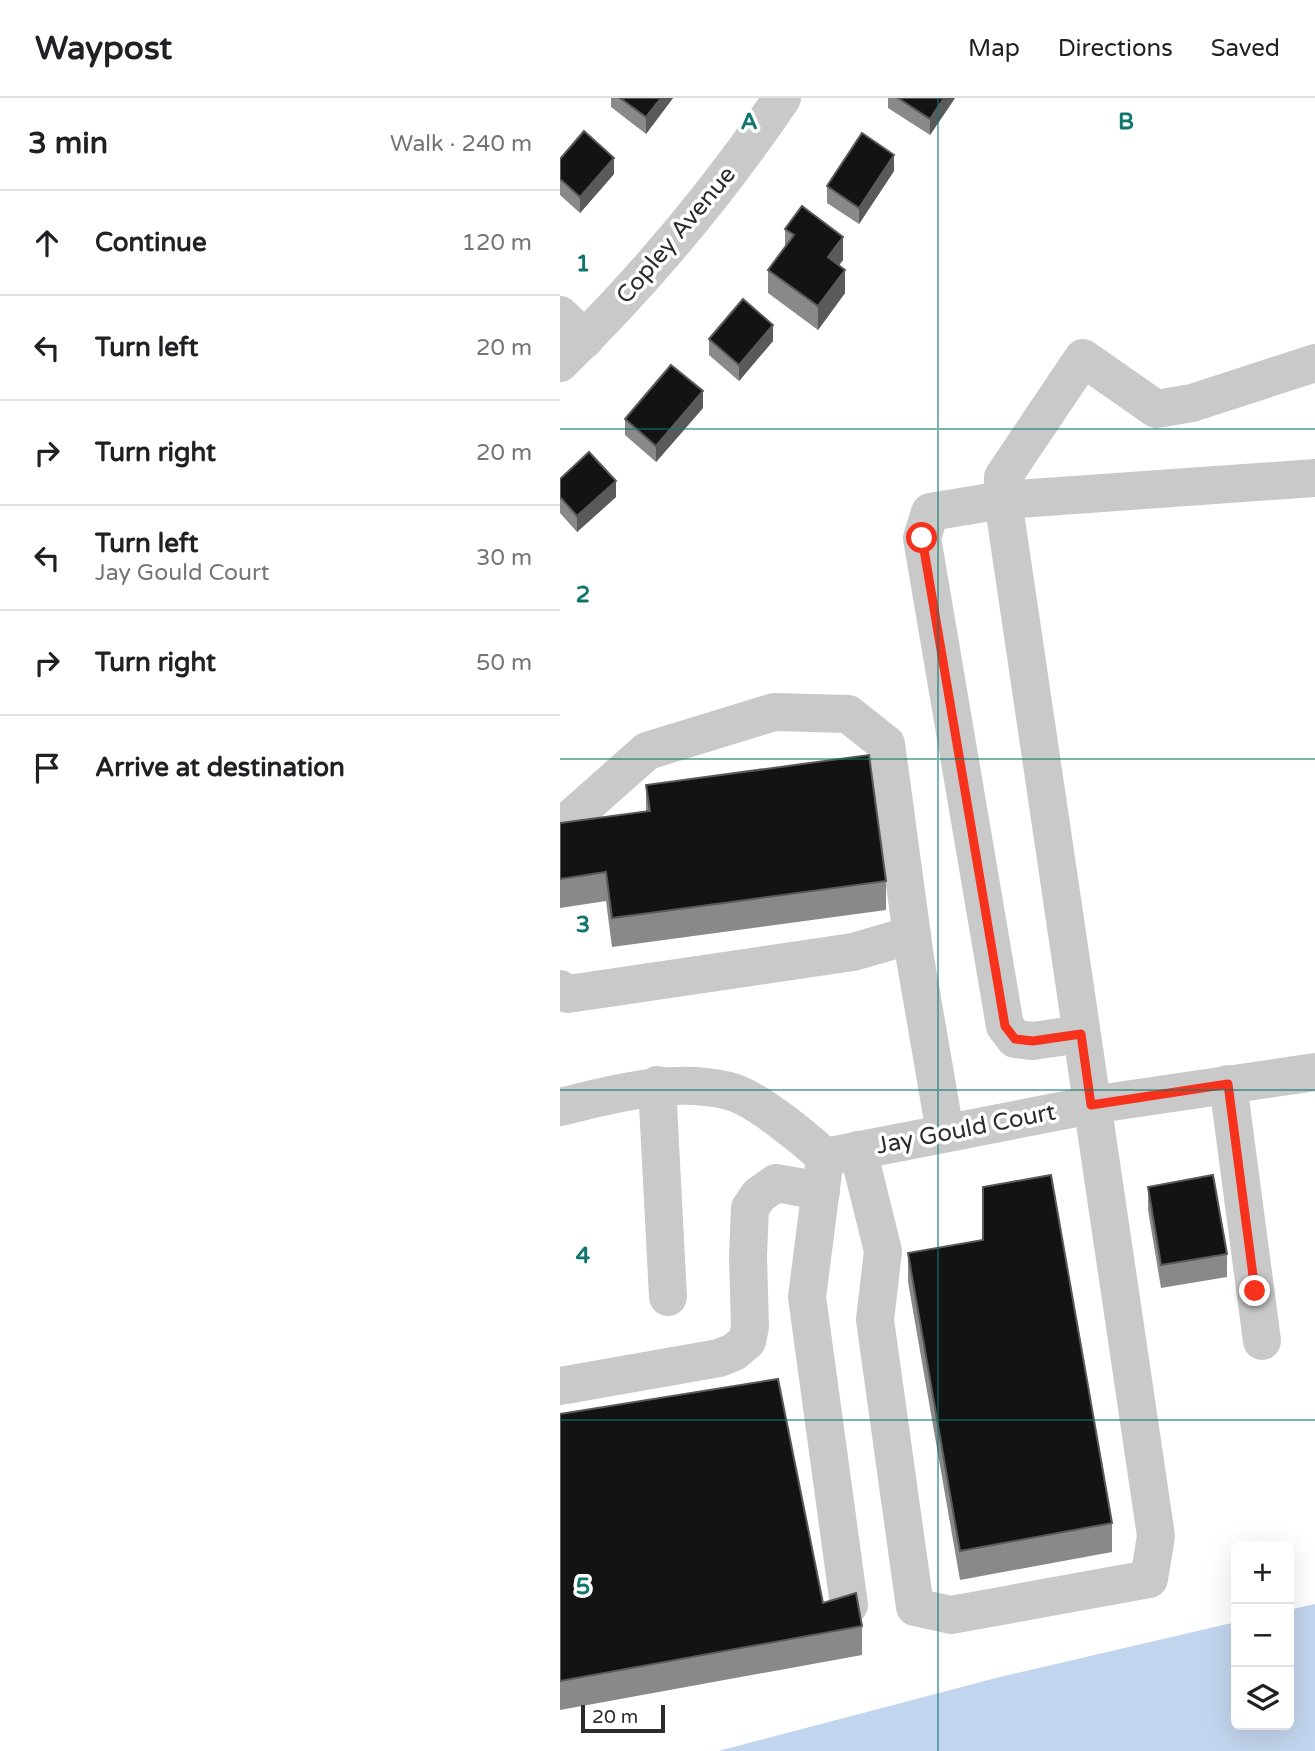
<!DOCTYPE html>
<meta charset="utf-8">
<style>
:root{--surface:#fff;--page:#f2f2f2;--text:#202124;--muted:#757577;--line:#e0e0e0}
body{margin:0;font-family:"Varela Round",sans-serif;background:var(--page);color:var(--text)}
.controls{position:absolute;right:21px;bottom:21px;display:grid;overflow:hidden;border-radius:10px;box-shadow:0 7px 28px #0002}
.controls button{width:63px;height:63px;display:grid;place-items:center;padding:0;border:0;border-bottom:2px solid var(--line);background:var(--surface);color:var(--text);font:35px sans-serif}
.scale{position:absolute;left:21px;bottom:18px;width:84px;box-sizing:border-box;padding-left:7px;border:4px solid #2c2c2c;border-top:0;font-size:19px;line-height:24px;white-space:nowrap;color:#2c2c2c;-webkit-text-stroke:5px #fff;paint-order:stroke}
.stop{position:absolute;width:21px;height:21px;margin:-16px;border:5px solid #f6311c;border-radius:50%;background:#fff}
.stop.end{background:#f6311c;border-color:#fff;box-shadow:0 2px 7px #0008}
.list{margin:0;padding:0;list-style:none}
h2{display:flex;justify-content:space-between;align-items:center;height:91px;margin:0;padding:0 28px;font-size:30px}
h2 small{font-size:23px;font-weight:400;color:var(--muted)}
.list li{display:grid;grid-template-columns:46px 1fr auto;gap:21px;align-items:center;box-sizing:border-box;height:105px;padding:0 28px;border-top:2px solid var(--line)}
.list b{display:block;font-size:26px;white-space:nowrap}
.list p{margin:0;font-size:23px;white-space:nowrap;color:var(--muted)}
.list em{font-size:23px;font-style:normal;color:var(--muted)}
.icon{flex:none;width:38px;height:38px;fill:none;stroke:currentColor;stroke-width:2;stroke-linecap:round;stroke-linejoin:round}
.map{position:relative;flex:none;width:755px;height:1653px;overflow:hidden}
header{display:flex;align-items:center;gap:42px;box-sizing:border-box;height:98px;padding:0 35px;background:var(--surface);border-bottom:2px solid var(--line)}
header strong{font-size:33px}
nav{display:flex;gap:38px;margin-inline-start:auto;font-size:24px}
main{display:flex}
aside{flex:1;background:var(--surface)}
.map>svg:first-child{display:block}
.water{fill:#c2d5ee}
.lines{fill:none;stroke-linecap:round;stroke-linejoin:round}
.minor{stroke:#c9c9c9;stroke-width:38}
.wall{fill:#898989}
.shaded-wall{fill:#5a5a5a}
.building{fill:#131313;stroke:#5a5a5a;stroke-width:2}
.route{stroke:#f6311c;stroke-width:9}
.grid{fill:none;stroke:#0f766e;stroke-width:2;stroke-opacity:0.55}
.labels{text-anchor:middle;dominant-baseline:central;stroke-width:7;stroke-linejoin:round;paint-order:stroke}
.street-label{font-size:24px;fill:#2c2c2c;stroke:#fff}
.grid-label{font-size:23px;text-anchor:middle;font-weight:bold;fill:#0f766e;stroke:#fff;stroke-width:7;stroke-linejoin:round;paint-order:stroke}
</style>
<header>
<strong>Waypost</strong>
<nav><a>Map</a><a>Directions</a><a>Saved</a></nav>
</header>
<main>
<aside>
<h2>3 min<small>Walk · 240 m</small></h2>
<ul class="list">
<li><svg class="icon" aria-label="ahead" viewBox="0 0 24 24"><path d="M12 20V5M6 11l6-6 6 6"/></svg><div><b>Continue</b></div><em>120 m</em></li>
<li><svg class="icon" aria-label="left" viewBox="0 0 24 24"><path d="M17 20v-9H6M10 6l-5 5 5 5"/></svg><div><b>Turn left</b></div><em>20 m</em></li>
<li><svg class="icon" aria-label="right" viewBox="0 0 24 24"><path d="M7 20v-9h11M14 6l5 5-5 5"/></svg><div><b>Turn right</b></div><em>20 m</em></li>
<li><svg class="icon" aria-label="left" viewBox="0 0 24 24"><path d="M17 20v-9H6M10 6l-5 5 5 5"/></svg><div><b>Turn left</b><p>Jay Gould Court</p></div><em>30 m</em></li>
<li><svg class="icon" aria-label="right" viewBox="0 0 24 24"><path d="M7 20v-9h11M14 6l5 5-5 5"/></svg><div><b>Turn right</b></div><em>50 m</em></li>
<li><svg class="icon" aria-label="arrive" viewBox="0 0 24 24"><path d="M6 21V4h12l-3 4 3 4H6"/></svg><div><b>Arrive at destination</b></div></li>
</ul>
</aside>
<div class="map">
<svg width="755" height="1653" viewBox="0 0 755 1653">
<rect width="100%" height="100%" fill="#fff"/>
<path class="water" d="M 755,1506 L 755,1653 L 158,1653 L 436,1580 L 676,1524 L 676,1627 L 729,1627 L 729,1512 Z"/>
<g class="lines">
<g class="minor">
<path d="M 0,217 L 25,241"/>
<path d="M 0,265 C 83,184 157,96 222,0"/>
<path d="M 0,730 L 87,653 L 214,614 L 288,616 L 326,646 L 355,860 L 385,1034"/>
<path d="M 0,891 L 8,896 L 293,854 L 352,837"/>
<path d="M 521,936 L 473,943 L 455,941 L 445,928 L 362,440 L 370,414 L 443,402 L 443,379 L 523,260 L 596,311 L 632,305 L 755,265"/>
<path d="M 668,986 L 702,1243"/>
<path d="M 97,987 L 108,1199"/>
<path d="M 0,1009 C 55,996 112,979 169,993 C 195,999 244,1040 265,1059"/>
<path d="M 298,1052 L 323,1153 L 315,1222 L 355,1509 L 391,1517 L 589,1481 L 596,1438 L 443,402 L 755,380"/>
<path d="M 265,1059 L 531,1007 L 755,974"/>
<path d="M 265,1059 L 247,1199 L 289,1507"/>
<path d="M 0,1288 L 159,1260 L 174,1254 L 187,1243 L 190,1229 L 188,1158 L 190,1110 L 199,1097 L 216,1085 L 261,1093"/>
</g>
</g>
<g class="wall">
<path d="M 51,0 L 113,0 L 86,36 L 51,9 Z"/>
<path d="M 328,0 L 395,0 L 370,37 L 328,10 Z"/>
<path d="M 0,61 L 54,76 L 20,115 L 0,97 Z"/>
<path d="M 334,73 L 299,126 L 267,105 L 267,88 Z"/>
<path d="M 225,131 L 283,162 L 279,167 L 285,195 L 258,232 L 208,195 L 208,172 L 225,149 Z"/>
<path d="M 149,241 L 213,243 L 179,283 L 149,257 Z"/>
<path d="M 143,310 L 96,364 L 65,337 L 65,321 Z"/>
<path d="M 0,381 L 56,399 L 17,434 L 0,415 Z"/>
<path d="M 86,687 L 326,783 L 326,812 L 52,849 L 46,803 L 0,810 L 0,725 L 86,713 Z"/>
<path d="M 588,1089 L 667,1156 L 667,1179 L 601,1190 L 588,1112 Z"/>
<path d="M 348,1155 L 552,1425 L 552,1454 L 400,1482 L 348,1184 Z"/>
<path d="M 0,1316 L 263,1505 L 302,1528 L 302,1557 L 0,1612 Z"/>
</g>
<g class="shaded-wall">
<path d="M 101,0 L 113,0 L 86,36 L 86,19 Z"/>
<path d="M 384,0 L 395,0 L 370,37 L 370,21 Z"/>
<path d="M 334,57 L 334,73 L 299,126 L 299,110 Z"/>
<path d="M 54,60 L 54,76 L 20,115 L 20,99 Z"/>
<path d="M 283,139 L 283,162 L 268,182 L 268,159 Z"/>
<path d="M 285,172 L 285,195 L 258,232 L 258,208 Z"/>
<path d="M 213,227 L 213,243 L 179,283 L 179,267 Z"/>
<path d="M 143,293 L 143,310 L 96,364 L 96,348 Z"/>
<path d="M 56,383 L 56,399 L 17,434 L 17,418 Z"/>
</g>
<g class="building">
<path d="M 60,0 L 101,0 L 86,19 Z"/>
<path d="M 338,0 L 384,0 L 370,21 Z"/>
<path d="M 24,33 L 54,60 L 20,99 L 0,81 L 0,61 Z"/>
<path d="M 302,35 L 334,57 L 299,110 L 267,88 Z"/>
<path d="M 242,108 L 283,139 L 268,159 L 285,172 L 258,208 L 208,172 L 234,137 L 225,131 Z"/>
<path d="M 183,201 L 213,227 L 179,267 L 149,241 Z"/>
<path d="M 111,267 L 143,293 L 96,348 L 65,321 Z"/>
<path d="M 29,354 L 56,383 L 17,418 L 0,399 L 0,381 Z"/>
<path d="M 309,657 L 326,783 L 52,820 L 46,774 L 0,781 L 0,725 L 90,713 L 86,687 Z"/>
<path d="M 491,1077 L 552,1425 L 400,1453 L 348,1155 L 423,1142 L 423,1089 Z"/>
<path d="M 653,1077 L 667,1156 L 601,1167 L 588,1089 Z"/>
<path d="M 218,1281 L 263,1505 L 296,1495 L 302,1528 L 0,1583 L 0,1316 Z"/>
</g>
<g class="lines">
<path class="route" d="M 362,440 L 445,928 L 455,941 L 473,943 L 521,936 L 531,1007 L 668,986 L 695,1193"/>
</g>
<path class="grid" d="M 378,0 L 378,1653M 0,331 L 755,331M 0,661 L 755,661M 0,992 L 755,992M 0,1322 L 755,1322"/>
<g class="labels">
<g class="street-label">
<text transform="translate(116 137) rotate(-50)">Copley Avenue</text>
<text transform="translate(406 1031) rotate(-11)">Jay Gould Court</text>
</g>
</g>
<g class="grid-label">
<text x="189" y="31">A</text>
<text x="566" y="31">B</text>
<text x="23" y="173">1</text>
<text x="23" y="504">2</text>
<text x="23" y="834">3</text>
<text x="23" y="1165">4</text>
<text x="23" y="1496">5</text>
</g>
</svg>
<div class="controls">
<button>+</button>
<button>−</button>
<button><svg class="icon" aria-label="layers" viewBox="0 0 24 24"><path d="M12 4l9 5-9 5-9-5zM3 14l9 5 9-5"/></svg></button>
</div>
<div class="scale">20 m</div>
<div class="stop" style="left:362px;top:440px"></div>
<div class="stop end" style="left:695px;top:1193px"></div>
</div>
</main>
